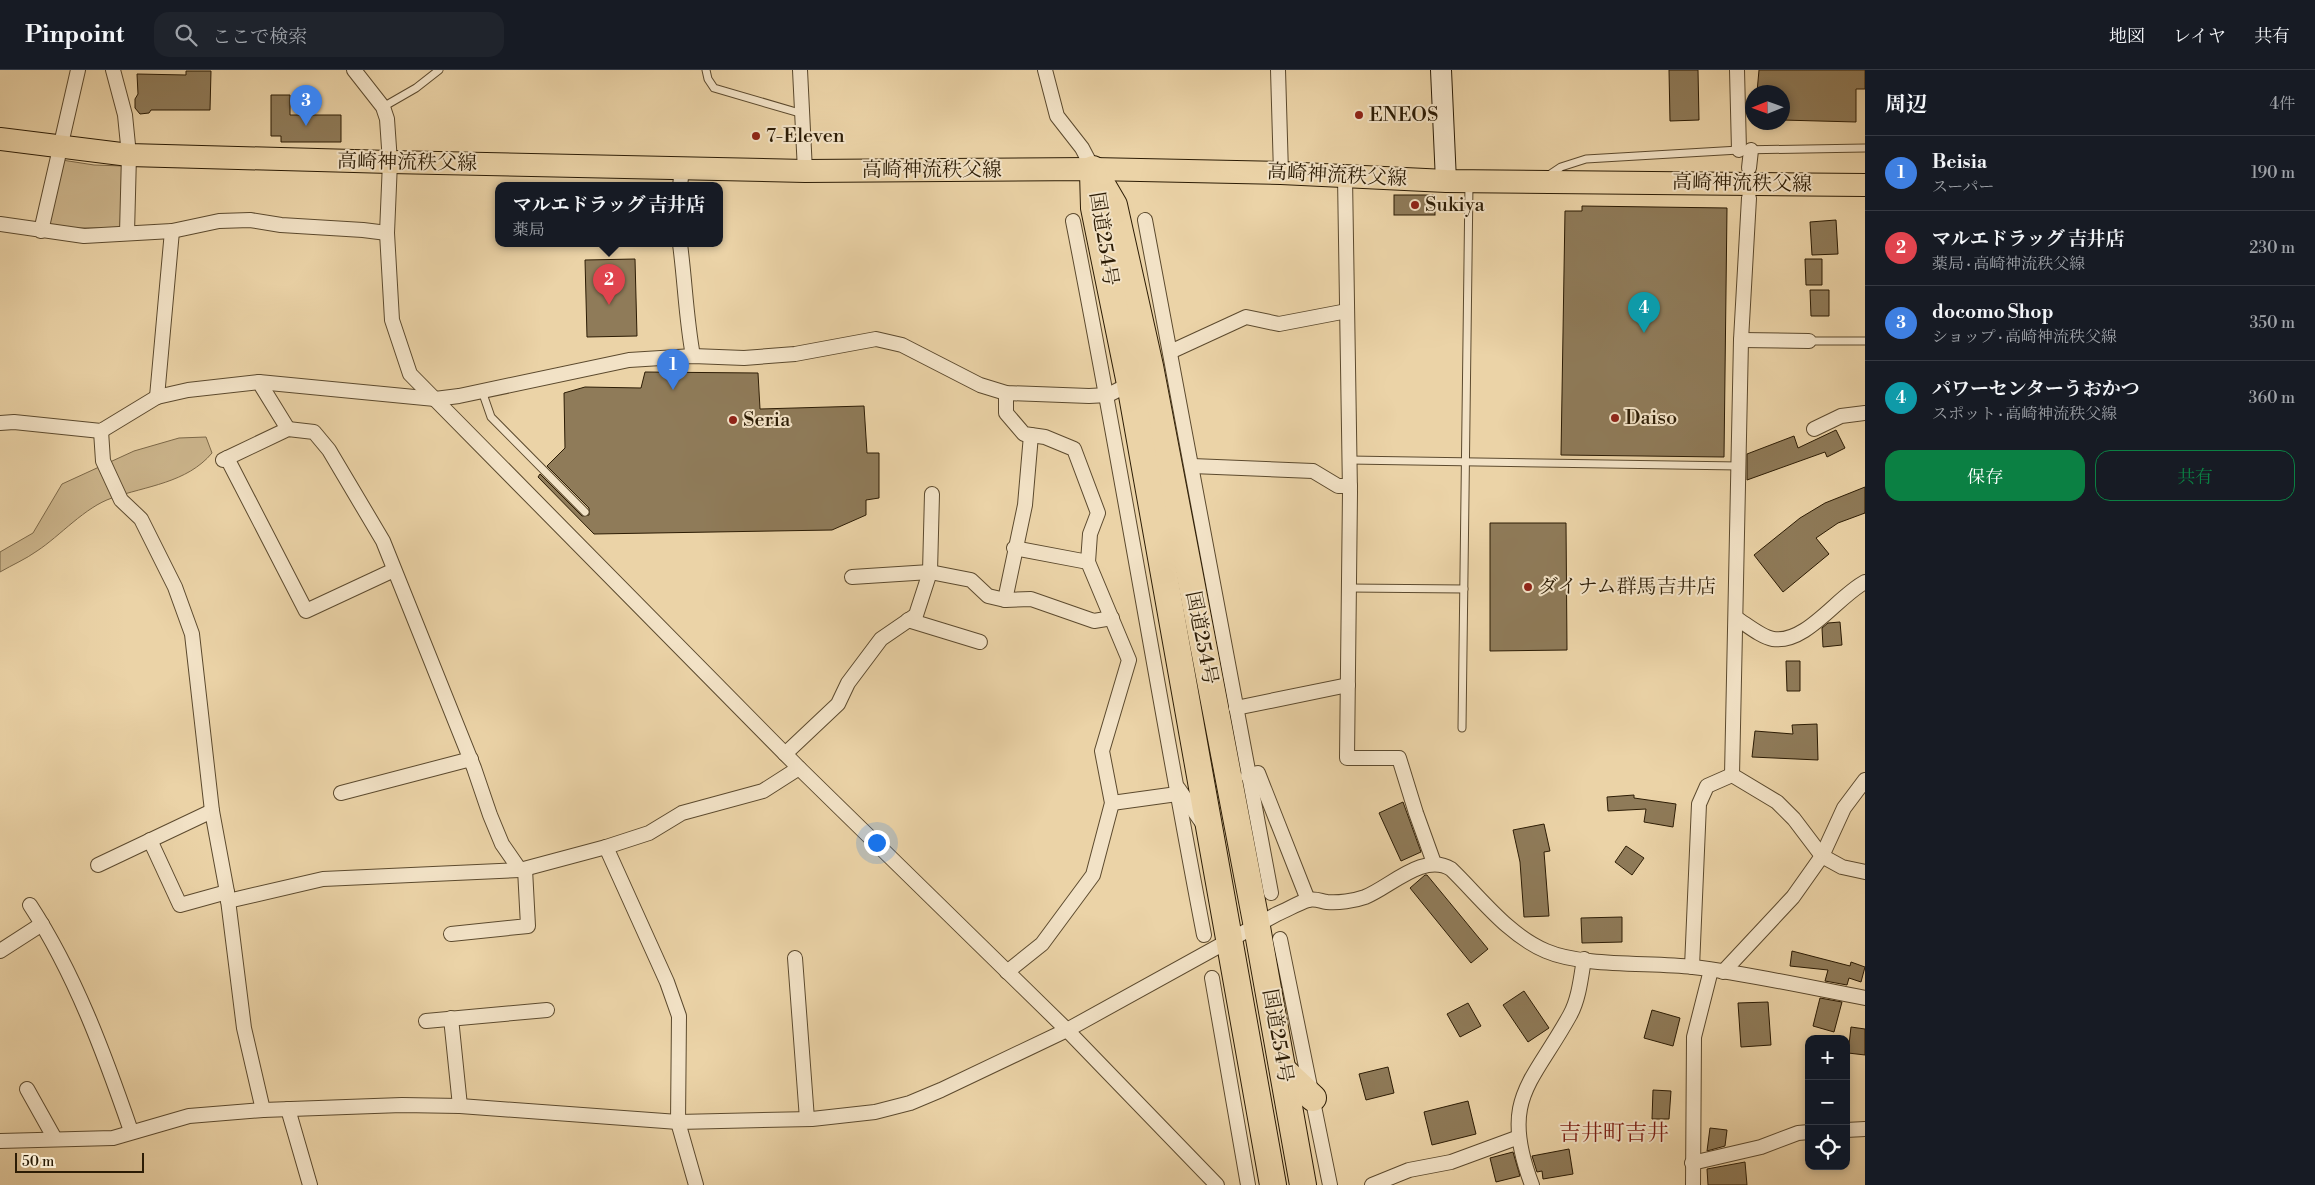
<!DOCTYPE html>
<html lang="ja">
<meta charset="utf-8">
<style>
:root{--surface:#171b24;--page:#20242c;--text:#f1f3f6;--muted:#9ea1a6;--line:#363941;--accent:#0b8043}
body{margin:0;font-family:"Libre Bodoni","Noto Serif JP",serif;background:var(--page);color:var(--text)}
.controls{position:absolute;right:15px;bottom:15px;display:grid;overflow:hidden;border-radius:10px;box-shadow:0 2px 8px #0003}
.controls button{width:45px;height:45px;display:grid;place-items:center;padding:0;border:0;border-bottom:1px solid var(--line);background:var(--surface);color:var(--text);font:25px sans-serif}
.compass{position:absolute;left:1745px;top:15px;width:45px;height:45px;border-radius:50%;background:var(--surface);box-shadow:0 2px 8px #0003;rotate:269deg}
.scale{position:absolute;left:15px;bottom:12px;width:129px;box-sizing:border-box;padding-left:5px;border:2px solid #2c1c05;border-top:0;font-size:14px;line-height:18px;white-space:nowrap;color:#2c1c05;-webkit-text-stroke:4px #f2e2c6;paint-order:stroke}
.you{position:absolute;left:876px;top:772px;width:18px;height:18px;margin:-12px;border:4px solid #fff;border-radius:50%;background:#1a73e8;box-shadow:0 0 0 8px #1a73e833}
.badge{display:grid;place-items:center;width:32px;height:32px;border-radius:50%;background:var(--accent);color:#fff;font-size:16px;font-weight:700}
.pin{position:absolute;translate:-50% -41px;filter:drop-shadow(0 1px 2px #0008)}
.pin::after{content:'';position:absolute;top:26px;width:18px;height:15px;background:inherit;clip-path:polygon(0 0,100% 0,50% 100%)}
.popup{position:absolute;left:495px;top:112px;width:228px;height:65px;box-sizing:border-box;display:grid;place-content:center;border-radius:10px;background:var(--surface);filter:drop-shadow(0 1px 4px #0005);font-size:16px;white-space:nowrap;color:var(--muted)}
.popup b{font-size:19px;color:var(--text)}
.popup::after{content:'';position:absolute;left:50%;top:100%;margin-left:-10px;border:10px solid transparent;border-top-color:var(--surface)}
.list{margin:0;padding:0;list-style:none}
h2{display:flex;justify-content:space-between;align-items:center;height:65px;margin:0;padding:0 20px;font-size:21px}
h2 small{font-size:16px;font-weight:400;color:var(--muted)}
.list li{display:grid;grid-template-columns:32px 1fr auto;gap:15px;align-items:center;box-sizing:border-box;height:75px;padding:0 20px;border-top:1px solid var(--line)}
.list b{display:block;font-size:19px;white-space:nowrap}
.list p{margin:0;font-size:16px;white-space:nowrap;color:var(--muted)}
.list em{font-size:16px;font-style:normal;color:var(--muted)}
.actions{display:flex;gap:10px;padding:15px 20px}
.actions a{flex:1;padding:11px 0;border:1px solid var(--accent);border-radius:15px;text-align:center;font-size:18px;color:var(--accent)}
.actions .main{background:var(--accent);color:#fff}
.icon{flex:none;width:28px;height:28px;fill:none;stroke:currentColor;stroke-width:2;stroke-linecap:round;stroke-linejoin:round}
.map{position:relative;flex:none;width:1865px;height:1115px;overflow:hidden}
header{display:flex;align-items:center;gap:30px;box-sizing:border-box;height:70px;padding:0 25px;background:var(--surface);border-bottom:1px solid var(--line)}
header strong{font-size:24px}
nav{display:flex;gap:28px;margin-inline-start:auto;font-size:18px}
.search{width:350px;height:45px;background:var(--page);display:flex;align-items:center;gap:12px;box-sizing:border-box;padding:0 18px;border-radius:15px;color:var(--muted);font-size:19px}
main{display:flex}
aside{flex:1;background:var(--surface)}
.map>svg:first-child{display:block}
.green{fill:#cbb48b;stroke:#7c6848}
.building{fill:#8f7b59;stroke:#2c1c05}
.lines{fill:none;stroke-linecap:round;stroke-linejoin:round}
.lane-casing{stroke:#5c4a2e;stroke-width:9}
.street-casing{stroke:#5c4a2e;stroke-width:16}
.secondary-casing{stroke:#2c1c05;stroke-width:22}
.primary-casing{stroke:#2c1c05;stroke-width:24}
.highway-casing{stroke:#2c1c05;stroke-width:28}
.lane{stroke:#f2e2c6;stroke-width:7}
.street{stroke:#f2e2c6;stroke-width:14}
.secondary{stroke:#f2e2c6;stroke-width:20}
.primary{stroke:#ebd3a7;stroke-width:22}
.highway{stroke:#ebd3a7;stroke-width:26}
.poi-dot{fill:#8f2418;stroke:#f2e2c6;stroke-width:2}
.labels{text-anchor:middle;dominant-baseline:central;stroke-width:4;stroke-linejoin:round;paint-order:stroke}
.poi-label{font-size:20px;fill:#2c1c05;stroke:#f2e2c6;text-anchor:start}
.street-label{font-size:20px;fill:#2c1c05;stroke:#f2e2c6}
.quarter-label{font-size:22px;fill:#7a1f14;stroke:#f2e2c6}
</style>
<header>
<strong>Pinpoint</strong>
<div class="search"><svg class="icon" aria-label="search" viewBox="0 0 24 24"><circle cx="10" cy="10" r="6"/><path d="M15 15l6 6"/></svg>ここで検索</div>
<nav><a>地図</a><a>レイヤ</a><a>共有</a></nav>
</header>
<main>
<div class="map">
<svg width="1865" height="1115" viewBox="0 0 1865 1115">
<rect width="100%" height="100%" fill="#ebd3a7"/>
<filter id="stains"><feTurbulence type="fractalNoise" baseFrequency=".004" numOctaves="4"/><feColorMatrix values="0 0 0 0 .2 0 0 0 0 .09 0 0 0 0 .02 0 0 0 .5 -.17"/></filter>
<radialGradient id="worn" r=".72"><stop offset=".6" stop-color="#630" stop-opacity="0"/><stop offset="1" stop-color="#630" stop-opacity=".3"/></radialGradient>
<g class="green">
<path d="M 62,90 L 94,95 L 124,96 L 121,158 L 52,158 L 48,150 Z"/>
<path d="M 206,367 L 212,383 C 187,413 146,416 112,428 C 85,437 60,466 37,481 C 26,489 12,495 0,502 L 0,482 L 33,463 L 62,414 L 134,381 L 179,368 Z"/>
</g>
<g class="building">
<path d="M 1669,0 L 1698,0 L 1699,50 L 1670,51 Z"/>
<path d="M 1759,0 L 1865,0 L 1865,19 L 1856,19 L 1856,52 L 1782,50 L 1782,22 L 1757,22 Z"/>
<path d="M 186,1 L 211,1 L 210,40 L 151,40 L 149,43 L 140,44 L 135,38 L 135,29 L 138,24 L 137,4 L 186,5 Z"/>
<path d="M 271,25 L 290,25 L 290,45 L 341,45 L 341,72 L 281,72 L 281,66 L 271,66 Z"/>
<rect x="1394" y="125" width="41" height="20"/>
<path d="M 1582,136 L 1727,138 L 1724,387 L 1561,385 L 1565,141 L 1582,141 Z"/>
<path d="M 1836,150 L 1838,184 L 1812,185 L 1810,152 Z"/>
<path d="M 635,189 L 637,266 L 587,267 L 585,190 Z"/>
<path d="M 1805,189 L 1822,189 L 1822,215 L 1806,215 Z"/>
<path d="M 1810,220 L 1829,220 L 1829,246 L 1811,246 Z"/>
<path d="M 645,302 L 758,303 L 760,339 L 864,336 L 867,383 L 879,383 L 879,428 L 866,430 L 866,445 L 832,460 L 594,464 L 538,407 L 540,404 L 582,446 L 589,445 L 589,438 L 547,396 L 565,378 L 564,323 L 585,317 L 641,318 Z"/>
<path d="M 1836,360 L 1845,378 L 1827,387 L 1825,382 L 1747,410 L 1747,384 L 1794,366 L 1798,378 Z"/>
<path d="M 1865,417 L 1865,443 L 1838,453 L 1816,468 L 1829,484 L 1783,522 L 1754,485 L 1800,448 L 1825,433 Z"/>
<path d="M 1490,453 L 1566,453 L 1567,580 L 1490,581 Z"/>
<path d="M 1840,552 L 1842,575 L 1823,577 L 1822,558 L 1828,553 Z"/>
<path d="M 1786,591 L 1800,591 L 1800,621 L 1787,621 Z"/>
<path d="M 1817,654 L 1818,690 L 1752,687 L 1755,661 L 1793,664 L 1792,655 Z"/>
<path d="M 1634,725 L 1634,728 L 1676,734 L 1673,757 L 1644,752 L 1646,739 L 1608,741 L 1607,727 Z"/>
<path d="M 1403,732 L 1421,782 L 1401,791 L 1379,743 Z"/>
<path d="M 1544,754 L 1550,781 L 1544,782 L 1549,846 L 1524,847 L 1520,792 L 1513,760 Z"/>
<path d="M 1626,776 L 1644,788 L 1632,805 L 1615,792 Z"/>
<path d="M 1425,805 L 1427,805 L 1488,879 L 1471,893 L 1410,818 Z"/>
<path d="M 1622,847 L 1622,872 L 1582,873 L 1581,848 Z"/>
<path d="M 1792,881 L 1850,896 L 1851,892 L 1865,897 L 1861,912 L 1849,908 L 1847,915 L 1825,911 L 1828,900 L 1790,896 Z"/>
<path d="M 1524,921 L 1549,958 L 1528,972 L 1503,935 Z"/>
<path d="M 1820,928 L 1842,932 L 1834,962 L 1813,956 Z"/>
<path d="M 1768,932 L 1771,975 L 1741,977 L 1738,933 Z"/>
<path d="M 1468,933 L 1481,956 L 1460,967 L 1447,944 Z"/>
<path d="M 1652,940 L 1680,948 L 1673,976 L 1644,968 Z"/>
<path d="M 1851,957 L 1865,959 L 1865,985 L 1848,983 Z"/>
<path d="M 1388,997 L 1394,1023 L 1366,1030 L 1359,1004 Z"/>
<path d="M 1653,1020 L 1671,1021 L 1669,1049 L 1652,1049 Z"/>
<path d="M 1468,1031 L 1476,1064 L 1432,1075 L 1424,1042 Z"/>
<path d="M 1710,1058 L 1727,1060 L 1725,1076 L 1707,1081 Z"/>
<path d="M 1569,1079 L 1573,1104 L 1543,1109 L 1542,1101 L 1537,1102 L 1532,1086 Z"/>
<path d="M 1513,1082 L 1520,1106 L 1496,1112 L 1490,1088 Z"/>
<path d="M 1745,1092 L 1747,1115 L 1708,1115 L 1707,1099 Z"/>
</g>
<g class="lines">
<defs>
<g id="lane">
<path d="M 706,0 L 708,9 L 714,18 L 803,44"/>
<path d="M 383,37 L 416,18 L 439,0"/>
<path d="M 1549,105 L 1561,97 L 1586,89 L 1739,80 L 1865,78"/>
<path d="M 1809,271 L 1865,271"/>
<path d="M 482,321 L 491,347 L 585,442"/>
<path d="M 1349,390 L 1739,396"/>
<path d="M 1349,518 L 1464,519"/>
<path d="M 1462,658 L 1469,114"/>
</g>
<g id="street">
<path d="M 113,0 L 125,45 L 129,85 L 127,163"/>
<path d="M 354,0 L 383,37 L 387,49 L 390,92 L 387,163 L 392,250 L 410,304 L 799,698 L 1067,960 L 1217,1115"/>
<path d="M 800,0 L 805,101"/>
<path d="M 1045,0 L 1057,46 L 1082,78 L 1093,99"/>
<path d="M 1278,0 L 1281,103"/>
<path d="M 1737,0 L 1739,80"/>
<path d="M 1749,98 L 1751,80"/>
<path d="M 1345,107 L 1350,422 L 1347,688 L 1399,688 L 1416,743 L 1434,793"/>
<path d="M 680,116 L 682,99"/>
<path d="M 1749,128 L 1741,270 L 1732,705 L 1777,732 L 1794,749 L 1822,786 L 1842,797 L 1865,802"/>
<path d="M 1145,150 L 1271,823"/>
<path d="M 1073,151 C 1120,388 1158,627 1204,865"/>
<path d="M 0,154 L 84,166 L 172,161 L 219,151 L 250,150 L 281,155 L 363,160 L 387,163"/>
<path d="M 41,161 L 78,0"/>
<path d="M 680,174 C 685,211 686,248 693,286"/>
<path d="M 1741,270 L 1809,271"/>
<path d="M 1170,282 L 1246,247 L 1279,254 L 1347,241"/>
<path d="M 259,312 L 288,359"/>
<path d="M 1006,323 L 1006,343 L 1024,364 L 1045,367 L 1074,379 L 1098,443 L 1090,464 L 1088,492 L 1129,590 L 1102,681 L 1112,733 L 1093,805 L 1042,874 L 1007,902"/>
<path d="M 157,327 L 172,161"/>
<path d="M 0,353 L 14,352 L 101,361 L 157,327 L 188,320 L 259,312 L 435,329 L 459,326 L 629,290 L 693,286 L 744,288 L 795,284 L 876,269 L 902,275 L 980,315 L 1006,323 L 1089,326 L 1108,325 L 1130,314"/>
<path d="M 1814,359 L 1841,346 L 1865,343"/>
<path d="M 101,361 L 103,391 L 121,430 L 141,449 L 175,517 L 192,564 L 212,741 L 227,822 L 244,958 L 263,1040"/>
<path d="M 227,388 L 306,541 L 394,500"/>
<path d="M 223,390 L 288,359 L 314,362 L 329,380 L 383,471 L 474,698 L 490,745 L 502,774 L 520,800"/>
<path d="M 1192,396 L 1313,401 L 1338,416 L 1350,416"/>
<path d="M 1014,478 L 1088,492"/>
<path d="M 852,507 L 930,502 L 971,510 L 988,526 L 1005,530 L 1031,529 L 1094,551 L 1112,548"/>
<path d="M 1005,530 L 1025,435 L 1031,365"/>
<path d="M 1736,548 C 1746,554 1761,567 1773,569 C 1806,574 1837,527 1865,512"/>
<path d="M 908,550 L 980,572"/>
<path d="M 1236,638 L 1348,615"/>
<path d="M 785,684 L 838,634 L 848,613 L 881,569 L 916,545 L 930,502 L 932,424"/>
<path d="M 1248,706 L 1258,703 L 1308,830"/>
<path d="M 1178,718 L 1203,754"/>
<path d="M 341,723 L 471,689"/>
<path d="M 1112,733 L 1177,724"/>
<path d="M 150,770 L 180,835 L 227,822"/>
<path d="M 606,777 L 667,912 L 679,946 L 678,1052 L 696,1115"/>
<path d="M 98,795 L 212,741"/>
<path d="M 228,831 L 323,809 L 520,800 L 606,777 L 649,763 L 682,743 L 763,721 L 799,698"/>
<path d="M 30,835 C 75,904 104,983 131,1061"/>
<path d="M 451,864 L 528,856 L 525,799"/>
<path d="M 1280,869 L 1330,1115"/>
<path d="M 0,881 L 42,854"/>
<path d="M 795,888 L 807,1049"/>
<path d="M 1692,897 L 1699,734 L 1707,716 L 1732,705"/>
<path d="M 1723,902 L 1793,827 L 1822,786 L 1844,738 L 1865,710"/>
<path d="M 1212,908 L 1248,1115"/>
<path d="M 451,948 L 460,1036"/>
<path d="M 426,951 L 547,940"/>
<path d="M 27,1019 L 55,1069"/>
<path d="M 288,1039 L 310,1115"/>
<path d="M 1846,1060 L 1865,1059"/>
<path d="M 0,1071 L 113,1068 L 189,1046 L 263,1040 L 402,1035 L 460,1036 L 678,1052 L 812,1049 L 875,1042 L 910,1033 L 941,1020 L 1067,960 L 1277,844 C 1287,840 1298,833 1308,830 C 1316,828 1320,831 1327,832 C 1338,833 1354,831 1365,827 C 1390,817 1424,782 1451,799 C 1480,827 1508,865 1546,881 C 1583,897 1650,892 1693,897 C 1750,904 1808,917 1865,928"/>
<path d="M 1692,1093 L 1761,1077 L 1798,1063 L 1809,1062"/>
<path d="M 1372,1115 L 1409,1100 L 1451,1092 L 1519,1067"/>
<path d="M 1532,1115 C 1499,1029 1532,1014 1570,945 C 1579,929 1581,907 1584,889"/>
<path d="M 1693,1115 L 1694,967 L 1711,900"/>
</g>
<path id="secondary" d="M 1441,0 L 1446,111"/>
<path id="primary" d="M 0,69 L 129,85 L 390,92 L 805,101 L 1093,99 L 1281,103 L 1446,111 L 1865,115"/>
<g id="highway">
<path d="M 1093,99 L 1114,135 L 1150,296 L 1257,857 L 1303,1115"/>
<path d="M 1093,102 L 1094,138 L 1130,314 L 1273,1115"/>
<path d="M 1283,1000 L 1313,1028"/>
</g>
</defs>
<use href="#lane" class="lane-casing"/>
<use href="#street" class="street-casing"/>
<use href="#secondary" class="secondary-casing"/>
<use href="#primary" class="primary-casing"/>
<use href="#highway" class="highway-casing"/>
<use href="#lane" class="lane"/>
<use href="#street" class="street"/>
<use href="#secondary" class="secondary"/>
<use href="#primary" class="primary"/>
<use href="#highway" class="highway"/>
</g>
<g class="poi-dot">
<circle cx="1359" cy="45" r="5"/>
<circle cx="756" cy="66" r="5"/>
<circle cx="1415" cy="135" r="5"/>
<circle cx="1615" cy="348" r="5"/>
<circle cx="733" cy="350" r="5"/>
<circle cx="1528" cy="517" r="5"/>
</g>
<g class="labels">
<g class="poi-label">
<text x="1369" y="45">ENEOS</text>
<text x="766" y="66">7-Eleven</text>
<text x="1425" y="135">Sukiya</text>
<text x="1625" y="348">Daiso</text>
<text x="743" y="350">Seria</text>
<text x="1538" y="517">ダイナム群馬吉井店</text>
</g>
<g class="street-label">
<text transform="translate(407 93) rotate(1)">高崎神流秩父線</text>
<text x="932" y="100">高崎神流秩父線</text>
<text transform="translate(1337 106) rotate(3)">高崎神流秩父線</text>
<text transform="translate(1742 114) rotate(1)">高崎神流秩父線</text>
<text transform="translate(1103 169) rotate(81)">国道254号</text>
<text transform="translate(1201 568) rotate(79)">国道254号</text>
<text transform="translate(1277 966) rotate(80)">国道254号</text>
</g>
<g class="quarter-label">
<text x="1614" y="1063">吉井町吉井</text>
</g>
</g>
<rect width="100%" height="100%" filter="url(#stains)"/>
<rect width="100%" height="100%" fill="url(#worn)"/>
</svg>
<div class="controls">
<button>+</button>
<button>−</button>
<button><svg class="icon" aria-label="locate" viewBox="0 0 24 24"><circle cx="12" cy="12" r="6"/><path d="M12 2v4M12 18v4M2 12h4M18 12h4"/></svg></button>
</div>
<svg class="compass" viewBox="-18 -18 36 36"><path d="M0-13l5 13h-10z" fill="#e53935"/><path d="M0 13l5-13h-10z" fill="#9ea1a6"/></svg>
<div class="scale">50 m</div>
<div class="you"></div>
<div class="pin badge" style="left:673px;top:320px;background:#3f7fe0">1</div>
<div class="pin badge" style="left:609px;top:235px;background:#e0444e">2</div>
<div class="popup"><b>マルエドラッグ 吉井店</b>薬局</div>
<div class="pin badge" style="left:306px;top:56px;background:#3f7fe0">3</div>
<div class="pin badge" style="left:1644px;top:263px;background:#0f9aa8">4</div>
</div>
<aside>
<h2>周辺<small>4件</small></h2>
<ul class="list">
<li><span class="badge" style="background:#3f7fe0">1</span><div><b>Beisia</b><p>スーパー</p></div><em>190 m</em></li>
<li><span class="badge" style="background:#e0444e">2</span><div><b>マルエドラッグ 吉井店</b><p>薬局 · 高崎神流秩父線</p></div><em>230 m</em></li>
<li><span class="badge" style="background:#3f7fe0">3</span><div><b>docomo Shop</b><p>ショップ · 高崎神流秩父線</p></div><em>350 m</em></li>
<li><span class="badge" style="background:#0f9aa8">4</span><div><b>パワーセンターうおかつ</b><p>スポット · 高崎神流秩父線</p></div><em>360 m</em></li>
</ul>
<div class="actions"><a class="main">保存</a><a>共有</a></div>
</aside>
</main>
